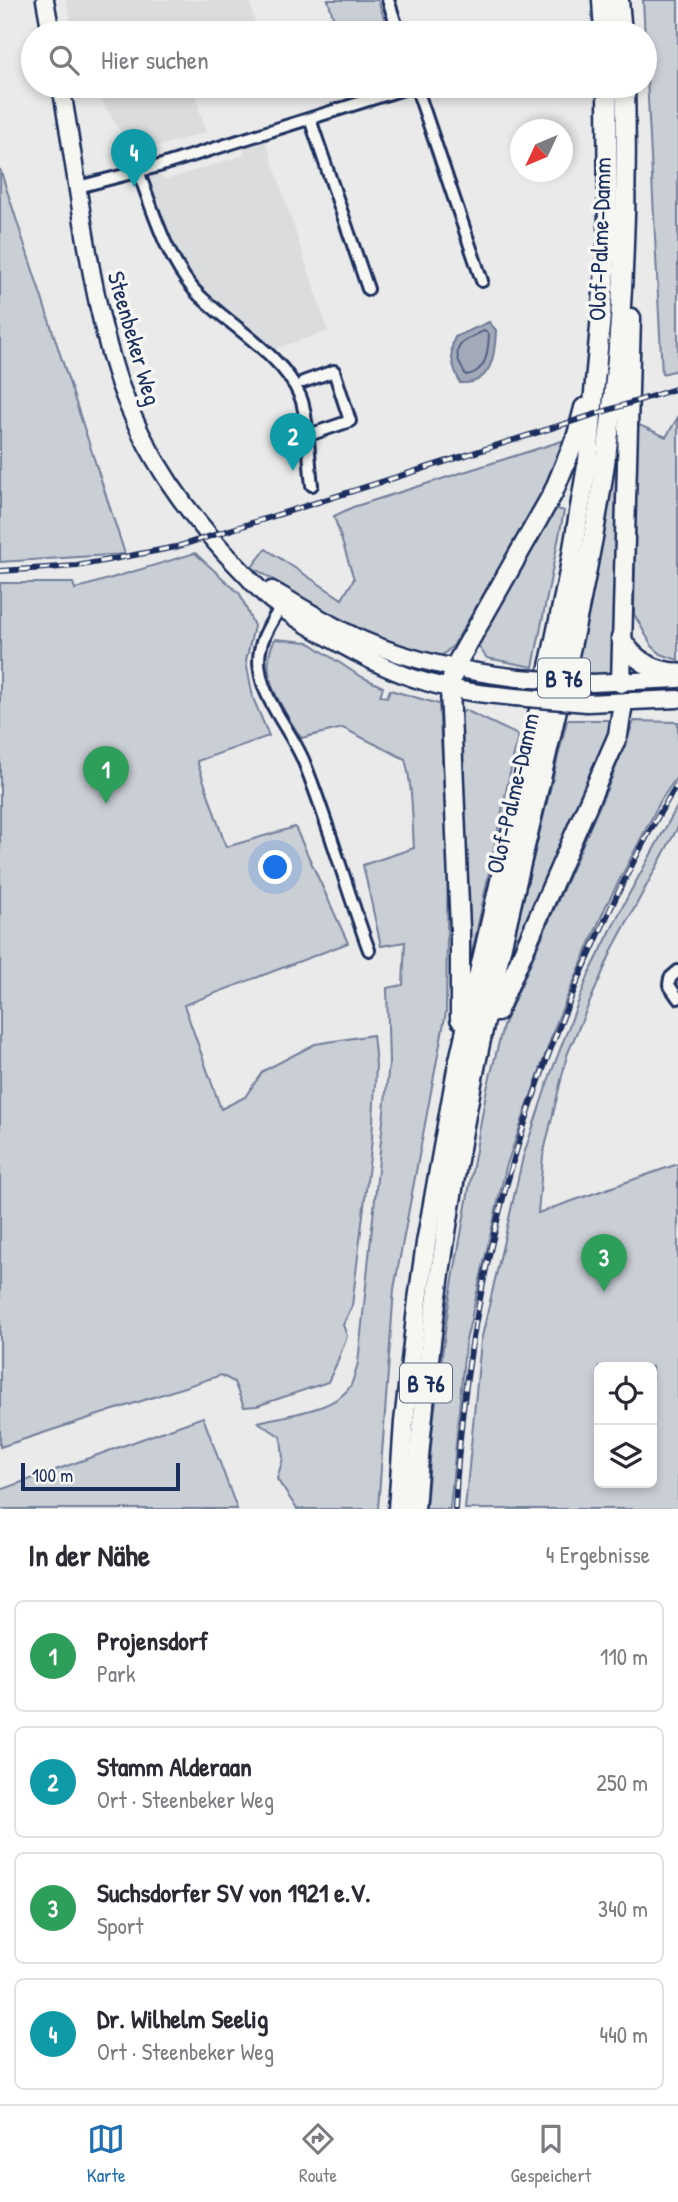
<!DOCTYPE html>
<html lang="de">
<meta charset="utf-8">
<style>
:root{--surface:#fff;--page:#f7f7f7;--text:#2b2b33;--muted:#7c7c81;--line:#e1e1e2;--accent:#1f6fb2}
body{margin:0;font-family:"Patrick Hand",sans-serif;background:var(--page);color:var(--text)}
.controls{position:absolute;right:21px;bottom:21px;display:grid;overflow:hidden;border-radius:10px;box-shadow:0 4px 10px #0003}
.controls button{width:63px;height:63px;display:grid;place-items:center;padding:0;border:0;border-bottom:2px solid var(--line);background:var(--surface);color:var(--text);font:35px sans-serif}
.compass{position:absolute;left:510px;top:119px;width:63px;height:63px;border-radius:50%;background:var(--surface);box-shadow:0 4px 10px #0003;rotate:226deg}
.scale{position:absolute;left:21px;bottom:18px;width:159px;box-sizing:border-box;padding-left:7px;border:4px solid #1b2f5e;border-top:0;font-size:19px;line-height:24px;white-space:nowrap;color:#1b2f5e;-webkit-text-stroke:5px #f6f6f2;paint-order:stroke}
.you{position:absolute;left:276px;top:868px;width:24px;height:24px;margin:-18px;border:5px solid #fff;border-radius:50%;background:#1a73e8;box-shadow:0 0 0 10px #1a73e833}
.badge{display:grid;place-items:center;width:46px;height:46px;border-radius:50%;background:var(--accent);color:#fff;font-size:23px;font-weight:700}
.pin{position:absolute;translate:-50% -58px;filter:drop-shadow(0 2px 4px #0008)}
.pin::after{content:'';position:absolute;top:37px;width:24px;height:21px;background:inherit;clip-path:polygon(0 0,100% 0,50% 100%)}
.list{margin:0;padding:0;list-style:none}
h2{display:flex;justify-content:space-between;align-items:center;height:91px;margin:0;padding:0 28px;font-size:30px}
h2 small{font-size:23px;font-weight:400;color:var(--muted)}
.list li{display:grid;grid-template-columns:46px 1fr auto;gap:21px;align-items:center;box-sizing:border-box;height:112px;margin:0 14px 14px;padding:0 14px;border:2px solid var(--line);border-radius:10px}
.list b{display:block;font-size:26px;white-space:nowrap}
.list p{margin:0;font-size:23px;white-space:nowrap;color:var(--muted)}
.list em{font-size:23px;font-style:normal;color:var(--muted)}
.icon{flex:none;width:38px;height:38px;fill:none;stroke:currentColor;stroke-width:2;stroke-linecap:round;stroke-linejoin:round}
.map{position:relative;flex:none;width:678px;height:1509px;overflow:hidden}
.search{position:absolute;background:var(--surface);box-shadow:0 4px 10px #0003;left:21px;right:21px;top:21px;height:77px;display:flex;align-items:center;gap:18px;box-sizing:border-box;padding:0 24px;border-radius:38px;color:var(--muted);font-size:26px}
.sheet{height:595px;background:var(--surface)}
nav{display:flex;justify-content:space-around;align-items:center;box-sizing:border-box;height:98px;border-top:2px solid var(--line);background:var(--surface);font-size:19px;color:var(--muted)}
nav a{display:grid;justify-items:center;gap:4px}
nav .on{color:var(--accent)}
.map>svg:first-child{display:block}
.built{fill:#dadcde}
.green{fill:#caced5;stroke:#727e9a;stroke-width:2;fill-rule:evenodd}
.water{fill:#a2aaba;stroke:#6c7995;stroke-width:2}
.lines{fill:none;stroke-linecap:round;stroke-linejoin:round}
.shore{stroke:#516083;stroke-width:2}
.minor-casing{stroke:#1b2f5e;stroke-width:16}
.secondary-casing{stroke:#1b2f5e;stroke-width:21}
.trunk-casing{stroke:#1b2f5e;stroke-width:23}
.minor{stroke:#f6f6f2;stroke-width:10}
.secondary{stroke:#f6f6f2;stroke-width:16}
.trunk{stroke:#f6f6f2;stroke-width:18}
.rail-casing{stroke:#1b2f5e;stroke-width:6}
.rail{stroke:#f6f6f2;stroke-width:3.5;stroke-dasharray:10;stroke-linecap:butt}
.secondary-bridge-casing{stroke:#1b2f5e;stroke-width:21;stroke-linecap:butt}
.secondary-bridge{stroke:#f6f6f2;stroke-width:16}
.labels{text-anchor:middle;dominant-baseline:central;stroke-width:7;stroke-linejoin:round;paint-order:stroke}
.shield{fill:#f6f6f2;stroke:#5d6b8a;stroke-width:2}
.shield-label{font-size:23px;font-weight:bold;fill:#1b2f5e}
.street-label{font-size:24px;fill:#1b2f5e;stroke:#f6f6f2}
</style>
<div class="map">
<svg width="678" height="1509" viewBox="0 0 678 1509">
<rect width="100%" height="100%" fill="#e9eae9"/>
<filter id="ink" filterUnits="userSpaceOnUse"><feTurbulence type="fractalNoise" baseFrequency=".0143" numOctaves="2"/><feDisplacementMap in="SourceGraphic" scale="14" xChannelSelector="R" yChannelSelector="G"/><feConvolveMatrix kernelMatrix="1 2 1 2 8 2 1 2 1" color-interpolation-filters="sRGB"/></filter>
<g filter="url(#ink)">
<g class="built">
<path d="M 66,0 L 249,0 L 258,33 L 74,33 Z"/>
<path d="M 95,86 L 192,86 L 206,132 L 134,153 L 106,108 Z"/>
<path d="M 265,139 L 328,331 L 265,352 L 203,296 L 177,261 L 143,179 L 159,173 L 164,179 L 174,177 L 245,155 L 243,147 Z"/>
</g>
<g class="green">
<path d="M 328,0 L 378,0 L 385,21 L 346,33 L 338,33 Z"/>
<path d="M 643,0 L 678,0 L 678,370 L 662,374 Z"/>
<path d="M 0,169 L 125,554 L 0,562 Z"/>
<path d="M 678,417 L 678,660 L 661,654 L 652,646 L 634,614 L 637,424 L 666,437 Z"/>
<path d="M 562,441 L 565,444 L 545,490 L 453,646 L 439,658 L 384,641 L 349,625 L 252,567 L 266,549 L 342,599 L 354,579 L 334,516 L 353,507 Z"/>
<path d="M 618,445 L 620,452 L 611,676 L 575,674 Z"/>
<path d="M 554,508 L 564,511 L 533,667 L 487,658 L 475,642 Z"/>
<path d="M 195,553 L 240,594 L 254,626 L 246,661 L 253,698 L 269,736 L 197,761 L 226,847 L 295,827 L 348,943 L 184,1005 L 221,1109 L 245,1097 L 263,1071 L 315,1044 L 373,1035 L 376,1065 L 372,1140 L 352,1306 L 343,1325 L 347,1336 L 336,1365 L 328,1382 L 257,1406 L 244,1407 L 234,1382 L 221,1375 L 0,1447 L 0,583 L 73,583 L 75,589 Z"/>
<path d="M 275,639 L 308,642 L 358,675 L 383,687 L 380,696 L 387,697 L 390,690 L 439,704 L 448,858 L 446,1012 L 394,1289 L 378,1509 L 297,1509 L 277,1479 L 283,1458 L 281,1437 L 258,1422 C 285,1415 336,1411 351,1385 C 354,1378 356,1370 358,1363 L 389,1063 L 387,988 L 403,985 L 405,942 L 381,946 L 363,865 L 414,848 C 412,818 413,788 405,759 L 343,728 L 301,738 C 282,707 256,674 275,639 Z"/>
<path d="M 465,710 L 518,735 L 467,977 L 458,717 Z"/>
<path d="M 567,720 L 613,720 L 613,724 L 509,958 Z"/>
<path d="M 634,721 L 678,722 L 678,775 L 661,800 L 605,908 L 557,1021 L 506,1167 L 465,1345 L 450,1509 L 426,1509 L 433,1423 L 449,1302 L 486,1093 L 503,1026 L 610,782 Z"/>
<path d="M 678,805 L 678,827 L 613,948 L 567,1055 L 543,1156 L 538,1213 L 678,1164 L 678,1509 L 465,1509 L 481,1341 L 523,1157 L 548,1081 L 589,974 L 628,896 ZM 599,1367 L 652,1367 L 652,1483 L 599,1483 Z"/>
<path d="M 203,1417 L 237,1509 L 0,1509 L 0,1490 Z"/>
</g>
<path class="water" d="M 489,322 L 496,330 C 495,355 492,385 460,383 C 453,367 448,352 455,337 Z"/>
<g class="lines">
<path class="shore" d="M 484,331 L 489,334 C 488,352 487,372 466,375 C 448,347 460,342 484,331 Z"/>
<defs>
<g id="minor">
<path d="M 388,0 L 399,33"/>
<path d="M 416,86 L 482,281"/>
<path d="M 310,119 L 368,289"/>
<path d="M 138,171 C 154,212 166,258 195,291 C 226,324 282,353 300,396 C 308,413 309,464 312,485"/>
<path d="M 78,187 L 159,166 L 413,86"/>
<path d="M 303,382 L 334,371 L 350,421 L 306,436"/>
<path d="M 284,602 C 270,624 255,644 260,671 C 265,704 292,732 304,762 C 329,824 346,888 369,950"/>
<path d="M 678,971 L 670,978 L 669,985 L 678,998"/>
</g>
<g id="secondary">
<path d="M 45,0 L 51,33"/>
<path d="M 61,86 C 79,183 88,289 119,382 C 145,456 188,516 242,571 C 252,581 261,592 272,601 C 294,618 319,632 344,646 C 370,660 397,674 426,682 C 455,691 485,694 515,697"/>
<path d="M 272,590 C 305,609 337,630 372,644 C 419,663 468,672 519,678"/>
<path d="M 592,683 L 678,679"/>
<path d="M 587,703 L 678,699"/>
</g>
<g id="trunk">
<path d="M 602,0 L 604,33"/>
<path d="M 619,0 L 622,33"/>
<path d="M 621,638 C 633,660 653,671 678,673"/>
<path d="M 621,683 L 631,318"/>
<path d="M 497,1012 L 618,735 L 623,703"/>
<path d="M 460,1019 L 460,929 L 450,689 L 454,668 L 553,493 L 577,435 L 584,408"/>
<path d="M 398,1509 L 404,1422 L 418,1300 L 426,1243 L 457,1069 L 553,649 L 569,572 L 588,460 L 608,237 L 607,86"/>
<path d="M 415,1509 C 425,1364 445,1221 473,1078 C 507,908 554,740 587,569 C 619,410 629,248 625,86"/>
</g>
</defs>
<use href="#minor" class="minor-casing"/>
<use href="#secondary" class="secondary-casing"/>
<use href="#trunk" class="trunk-casing"/>
<use href="#minor" class="minor"/>
<use href="#secondary" class="secondary"/>
<use href="#trunk" class="trunk"/>
<defs>
<g id="rail">
<path d="M 0,571 L 77,566 L 176,547 L 678,388"/>
<path d="M 455,1509 C 464,1311 514,1117 597,938 C 621,885 647,832 678,783"/>
</g>
</defs>
<use href="#rail" class="rail-casing"/>
<use href="#rail" class="rail"/>
<defs>
<g id="secondary-bridge">
<path d="M 519,678 L 592,683"/>
<path d="M 515,697 L 587,703"/>
</g>
</defs>
<use href="#secondary-bridge" class="secondary-bridge-casing"/>
<use href="#secondary-bridge" class="secondary-bridge"/>
</g>
</g>
<g class="labels">
<g class="shield">
<rect x="538" y="658.5" width="52" height="39" rx="5"/>
<rect x="400" y="1363.5" width="52" height="39" rx="5"/>
</g>
<g class="shield-label">
<text x="564" y="678">B 76</text>
<text x="426" y="1383">B 76</text>
</g>
<g class="street-label">
<text transform="translate(599 239) rotate(-88)">Olof-Palme-Damm</text>
<text transform="translate(135 338) rotate(74)">Steenbeker Weg</text>
<text transform="translate(512 793) rotate(-77)">Olof-Palme-Damm</text>
</g>
</g>
</svg>
<div class="controls">
<button><svg class="icon" aria-label="locate" viewBox="0 0 24 24"><circle cx="12" cy="12" r="6"/><path d="M12 2v4M12 18v4M2 12h4M18 12h4"/></svg></button>
<button><svg class="icon" aria-label="layers" viewBox="0 0 24 24"><path d="M12 4l9 5-9 5-9-5zM3 14l9 5 9-5"/></svg></button>
</div>
<svg class="compass" viewBox="-18 -18 36 36"><path d="M0-13l5 13h-10z" fill="#e53935"/><path d="M0 13l5-13h-10z" fill="#7c7c81"/></svg>
<div class="scale">100 m</div>
<div class="you"></div>
<div class="pin badge" style="left:106px;top:804px;background:#2e9e5b">1</div>
<div class="pin badge" style="left:293px;top:471px;background:#0f9aa8">2</div>
<div class="pin badge" style="left:604px;top:1292px;background:#2e9e5b">3</div>
<div class="pin badge" style="left:134px;top:187px;background:#0f9aa8">4</div>
<div class="search"><svg class="icon" aria-label="search" viewBox="0 0 24 24"><circle cx="10" cy="10" r="6"/><path d="M15 15l6 6"/></svg>Hier suchen</div>
</div>
<section class="sheet">
<h2>In der Nähe<small>4 Ergebnisse</small></h2>
<ul class="list">
<li><span class="badge" style="background:#2e9e5b">1</span><div><b>Projensdorf</b><p>Park</p></div><em>110 m</em></li>
<li><span class="badge" style="background:#0f9aa8">2</span><div><b>Stamm Alderaan</b><p>Ort · Steenbeker Weg</p></div><em>250 m</em></li>
<li><span class="badge" style="background:#2e9e5b">3</span><div><b>Suchsdorfer SV von 1921 e.V.</b><p>Sport</p></div><em>340 m</em></li>
<li><span class="badge" style="background:#0f9aa8">4</span><div><b>Dr. Wilhelm Seelig</b><p>Ort · Steenbeker Weg</p></div><em>440 m</em></li>
</ul>
</section>
<nav>
<a class="on"><svg class="icon" aria-label="map" viewBox="0 0 24 24"><path d="M3 6l6-2 6 2 6-2v14l-6 2-6-2-6 2zM9 4v14M15 6v14"/></svg>Karte</a>
<a><svg class="icon" aria-label="directions" viewBox="0 0 24 24"><path d="M12 3l9 9-9 9-9-9zM9 14v-3h6M13 9l2 2-2 2"/></svg>Route</a>
<a><svg class="icon" aria-label="saved" viewBox="0 0 24 24"><path d="M7 4h10v16l-5-4-5 4z"/></svg>Gespeichert</a>
</nav>
